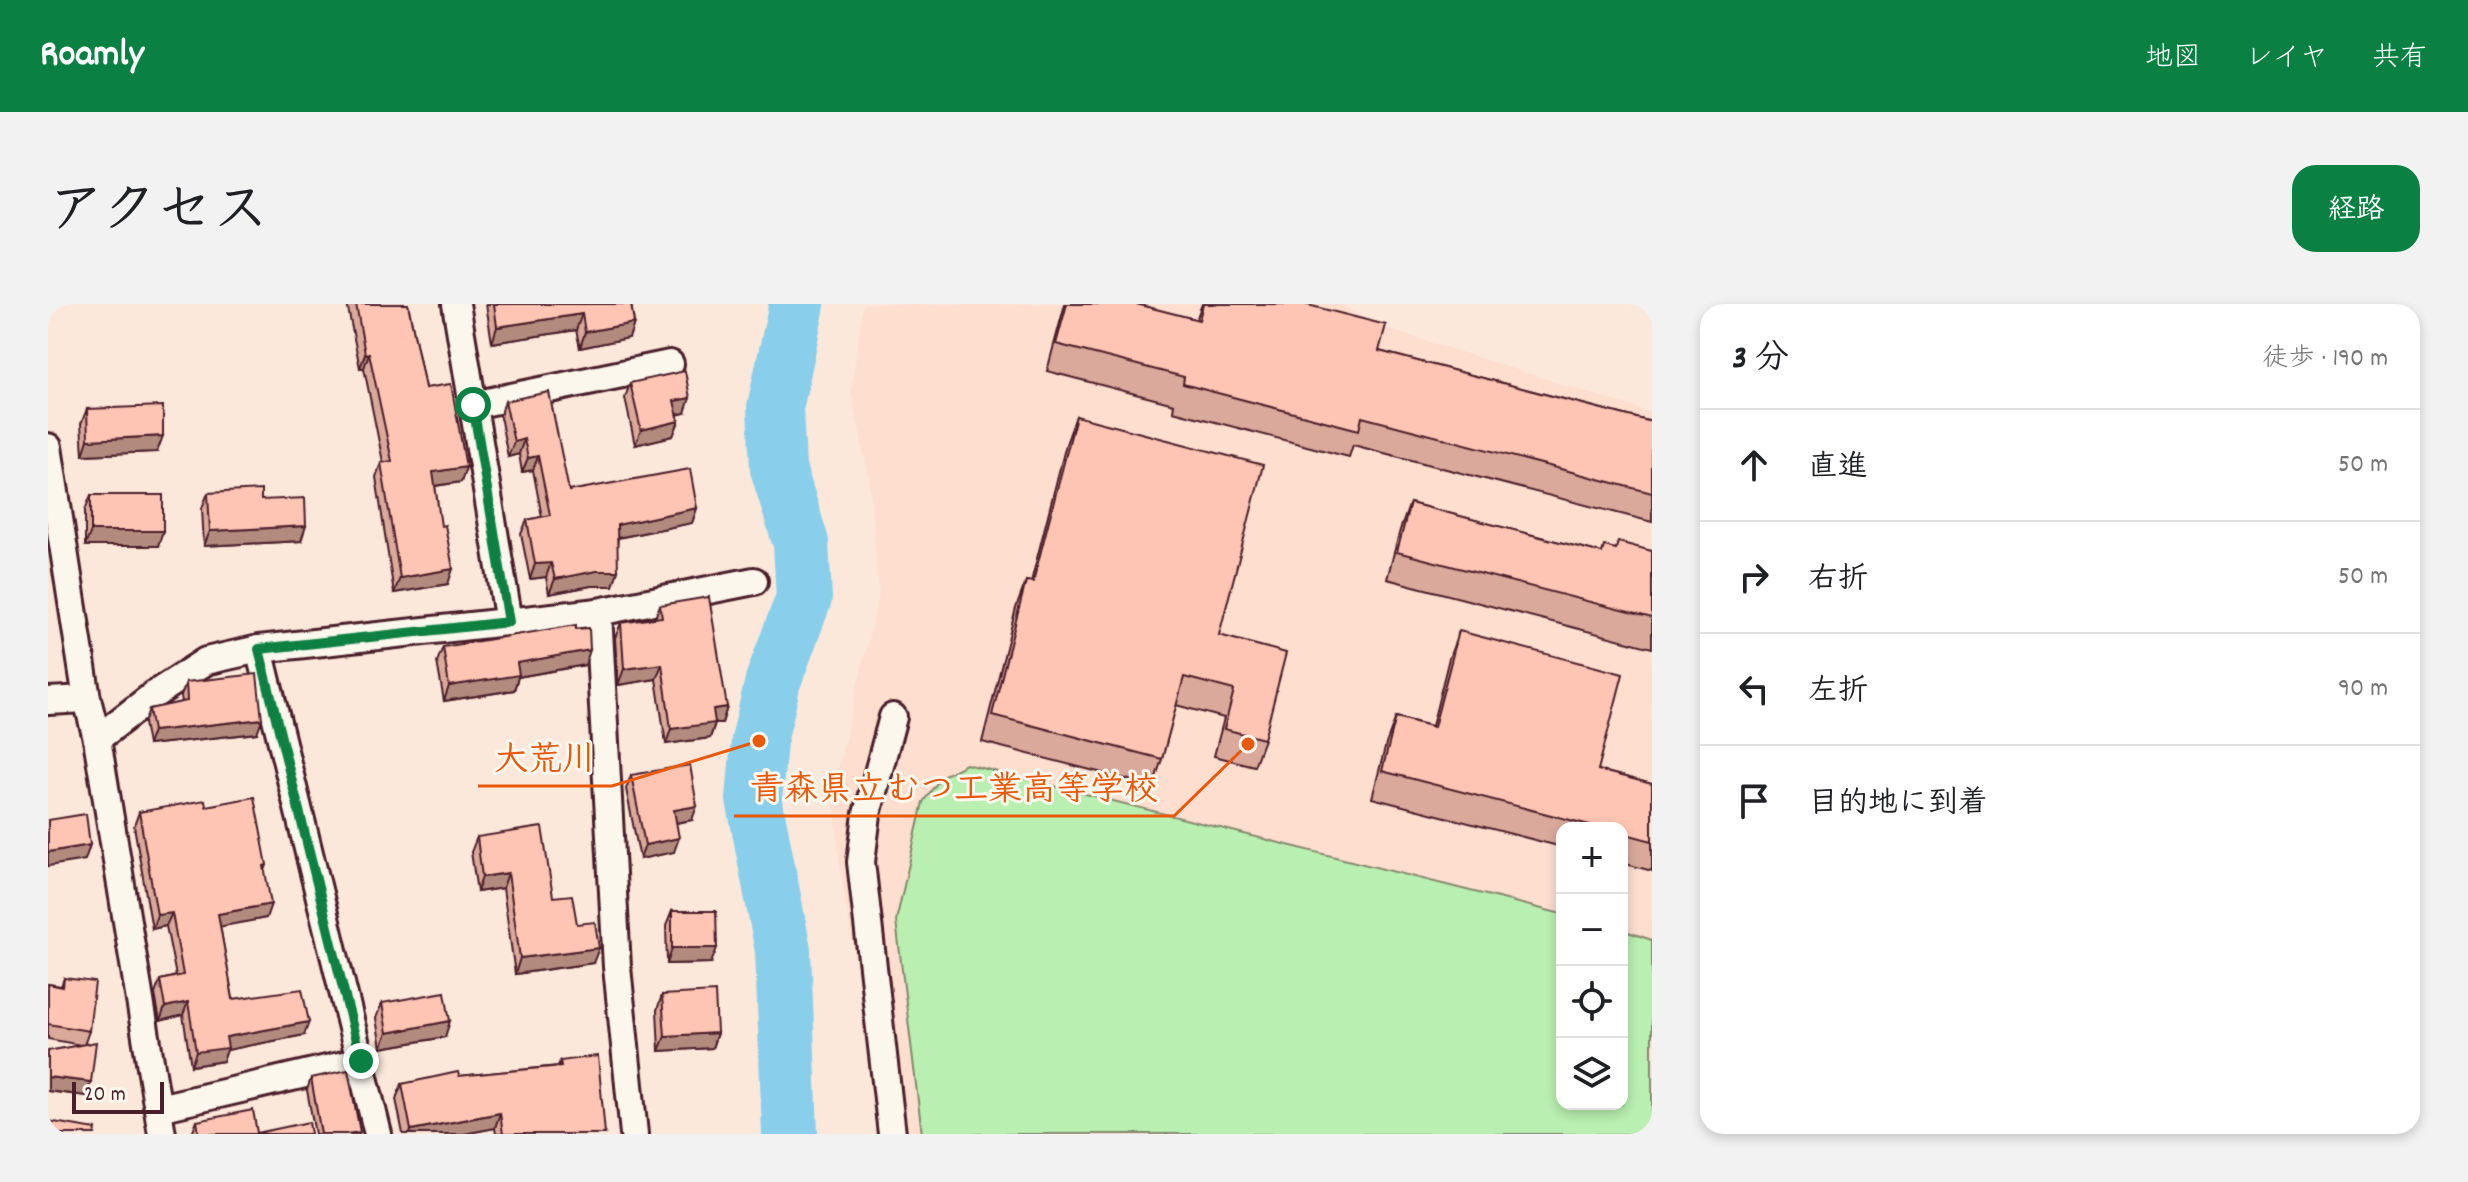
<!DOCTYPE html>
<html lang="ja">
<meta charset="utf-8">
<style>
:root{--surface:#fff;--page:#f2f2f2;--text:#202124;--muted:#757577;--line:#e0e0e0;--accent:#0b8043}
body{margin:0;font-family:Dekko,"Klee One",sans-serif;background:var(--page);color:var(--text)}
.controls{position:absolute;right:24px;bottom:24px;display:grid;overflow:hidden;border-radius:16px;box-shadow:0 4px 12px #0003}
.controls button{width:72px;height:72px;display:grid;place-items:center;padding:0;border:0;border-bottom:2px solid var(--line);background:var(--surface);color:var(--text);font:40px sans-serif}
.scale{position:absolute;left:24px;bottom:20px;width:92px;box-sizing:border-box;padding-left:8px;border:4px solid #4a1f2b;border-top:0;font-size:22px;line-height:28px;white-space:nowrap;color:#4a1f2b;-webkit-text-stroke:6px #fbf7ec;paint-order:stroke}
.stop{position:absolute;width:24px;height:24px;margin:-18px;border:6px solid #0b8043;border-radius:50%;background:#fff}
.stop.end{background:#0b8043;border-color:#fff;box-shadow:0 2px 8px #0008}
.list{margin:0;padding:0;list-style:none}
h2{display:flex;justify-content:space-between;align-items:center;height:104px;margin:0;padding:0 32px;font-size:34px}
h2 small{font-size:26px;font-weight:400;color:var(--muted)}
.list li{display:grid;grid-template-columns:52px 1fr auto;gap:24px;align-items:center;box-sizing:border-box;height:112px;padding:0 32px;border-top:2px solid var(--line)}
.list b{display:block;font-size:30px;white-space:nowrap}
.list em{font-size:26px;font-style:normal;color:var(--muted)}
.icon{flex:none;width:44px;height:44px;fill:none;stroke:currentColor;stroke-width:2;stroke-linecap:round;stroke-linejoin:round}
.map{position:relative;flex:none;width:1604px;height:830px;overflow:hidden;border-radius:24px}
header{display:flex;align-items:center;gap:48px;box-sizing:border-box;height:112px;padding:0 40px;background:var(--accent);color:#fff}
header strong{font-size:38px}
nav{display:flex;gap:44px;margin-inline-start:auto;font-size:28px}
.intro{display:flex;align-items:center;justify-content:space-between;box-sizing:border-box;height:192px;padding:0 48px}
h1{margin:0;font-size:56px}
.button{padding:20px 36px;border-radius:24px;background:var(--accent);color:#fff;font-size:28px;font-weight:700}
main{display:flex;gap:48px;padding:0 48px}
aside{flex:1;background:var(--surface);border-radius:24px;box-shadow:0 4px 12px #0003}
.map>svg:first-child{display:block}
.built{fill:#fddecf;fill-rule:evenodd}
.green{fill:#b9efb0;stroke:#82876e;stroke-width:2}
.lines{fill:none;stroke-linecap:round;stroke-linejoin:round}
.river{stroke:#89ceeb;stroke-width:56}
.street-casing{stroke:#4a1f2b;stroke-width:32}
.street{stroke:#fbf7ec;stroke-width:26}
.wall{fill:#daa99b;stroke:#4a1f2b;stroke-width:2}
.shaded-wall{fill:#b28a7e;stroke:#4a1f2b;stroke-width:2}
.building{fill:#fec5b4;stroke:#4a1f2b;stroke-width:2}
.route{stroke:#0b8043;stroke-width:10}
.leader{fill:none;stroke:#e8590c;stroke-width:3}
.callout-dot{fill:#e8590c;stroke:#fbf7ec;stroke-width:3}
.callout-label{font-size:34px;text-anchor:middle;font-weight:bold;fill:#e8590c;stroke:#fbf7ec;stroke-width:6;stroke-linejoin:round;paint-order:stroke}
</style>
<header>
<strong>Roamly</strong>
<nav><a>地図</a><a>レイヤ</a><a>共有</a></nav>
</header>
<div class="intro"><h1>アクセス</h1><a class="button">経路</a></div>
<main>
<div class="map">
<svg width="1604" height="830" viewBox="0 0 1604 830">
<rect width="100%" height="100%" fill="#fce8db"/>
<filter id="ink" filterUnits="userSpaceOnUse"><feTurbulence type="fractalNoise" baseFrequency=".0125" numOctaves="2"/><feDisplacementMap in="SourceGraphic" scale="16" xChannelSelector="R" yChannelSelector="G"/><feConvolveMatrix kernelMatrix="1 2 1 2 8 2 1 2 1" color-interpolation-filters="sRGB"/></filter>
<g filter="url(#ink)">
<path class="built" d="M 815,0 L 1291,0 L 1328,21 L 1604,109 L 1604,830 L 828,830 L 812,688 L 792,562 L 785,486 L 831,290 L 821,173 L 803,87 ZM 1514,524 L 1574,524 L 1574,800 L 1514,800 Z"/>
<path class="green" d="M 918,460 L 1514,610 L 1514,800 L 1574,800 L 1574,626 L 1604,636 L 1604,830 L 874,830 L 848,617 L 875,498 L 894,472 Z"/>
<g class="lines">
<path class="river" d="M 742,830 L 735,646 L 706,495 L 711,437 L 725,377 L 756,294 L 753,239 L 730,164 L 727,104 L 749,0"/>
<defs>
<g id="street">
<path d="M 408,0 L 461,318"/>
<path d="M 425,101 L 622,60"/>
<path d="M 0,143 L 39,395 L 49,435 L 114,830"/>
<path d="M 550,308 L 706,277"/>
<path d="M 211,345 L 330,830"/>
<path d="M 0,397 L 39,395"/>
<path d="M 49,435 L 107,390 L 158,357 L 211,345 L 550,308 L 569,663 L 586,830"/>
<path d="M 111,804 L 313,757"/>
<path d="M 844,830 L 813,558 L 819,510 L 845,413"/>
</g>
</defs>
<use href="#street" class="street-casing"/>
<use href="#street" class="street"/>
</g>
<g class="wall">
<path d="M 299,0 L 360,0 L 377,84 L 418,163 L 413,178 L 387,182 L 400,280 L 346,289 L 328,173 L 333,159 L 335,158 L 316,64 L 312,64 Z"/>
<path d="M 438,0 L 583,0 L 586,19 L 581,34 L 532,44 L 528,26 L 444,39 Z"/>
<path d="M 1017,0 L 1088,0 L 1148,16 L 1154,0 L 1256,0 L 1331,47 L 1604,118 L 1604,218 L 1305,141 L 1301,153 L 1125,107 L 1126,100 L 999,67 Z"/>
<path d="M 582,79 L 637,109 L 629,111 L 631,117 L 625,132 L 587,141 L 577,94 Z"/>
<path d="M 457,97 L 521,187 L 649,204 L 644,219 L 570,234 L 565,282 L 543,282 L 501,290 L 498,273 L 482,275 L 473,230 L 479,216 L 494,213 L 485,166 L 474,168 L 471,150 L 460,153 L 452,112 Z"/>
<path d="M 39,105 L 109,148 L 35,151 L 33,120 Z"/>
<path d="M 1028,112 L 1171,331 L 1216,435 L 1206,462 L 1166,452 L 1176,414 L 1128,401 L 1114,455 L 1105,482 L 934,438 L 968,304 L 978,277 L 983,278 L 1018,140 Z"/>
<path d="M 160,189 L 213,196 L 253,237 L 156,242 L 154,204 Z"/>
<path d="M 43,191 L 110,242 L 37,242 L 37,206 Z"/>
<path d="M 1362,199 L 1553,249 L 1568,245 L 1604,247 L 1604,344 L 1339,275 L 1352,226 Z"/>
<path d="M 612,301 L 679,403 L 674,419 L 667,419 L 662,434 L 618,440 L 608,375 L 570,381 L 567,334 L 573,319 L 607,314 Z"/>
<path d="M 528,325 L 537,361 L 470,373 L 466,386 L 396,397 L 389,358 L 395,343 Z"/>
<path d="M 1411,327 L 1550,466 L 1604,480 L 1604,567 L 1574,559 L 1574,524 L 1514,524 L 1514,543 L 1324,494 L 1338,440 L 1348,413 L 1384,422 L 1401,354 Z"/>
<path d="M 138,378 L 209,429 L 100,441 L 96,419 L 101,405 L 134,398 L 133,392 Z"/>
<path d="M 583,471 L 644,516 L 628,519 L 626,548 L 592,555 L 578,485 Z"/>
<path d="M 158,502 L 219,561 L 217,567 L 218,614 L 172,622 L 185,695 L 256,731 L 179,746 L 175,757 L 143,762 L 135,711 L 112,717 L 107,690 L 112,676 L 128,672 L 118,622 L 104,625 L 86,522 L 91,508 Z"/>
<path d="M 429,533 L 505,593 L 545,659 L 467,670 L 455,584 L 429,588 L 423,548 Z"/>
<path d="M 624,607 L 663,659 L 619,660 L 618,622 Z"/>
<path d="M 16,674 L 41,727 L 36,741 L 43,778 L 38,792 L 0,787 L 0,747 L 33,741 L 0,735 L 0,680 L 13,682 Z"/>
<path d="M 614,691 L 669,729 L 664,744 L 611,747 L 609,706 Z"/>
<path d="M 334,699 L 397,733 L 333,744 L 328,714 Z"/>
<path d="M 512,757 L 557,830 L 448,830 L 447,824 L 416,830 L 355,830 L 348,795 L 354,780 L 411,772 L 510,762 Z"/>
<path d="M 263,774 L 311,830 L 267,830 L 259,786 Z"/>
<path d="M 149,817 L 209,829 L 263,830 L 144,830 Z"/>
</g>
<g class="shaded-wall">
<path d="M 534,10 L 528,26 L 444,39 L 449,23 Z"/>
<path d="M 586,19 L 581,34 L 532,44 L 537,28 Z"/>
<path d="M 321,49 L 316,64 L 312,64 L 317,50 Z"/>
<path d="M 642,94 L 637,109 L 621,112 L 626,97 Z"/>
<path d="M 631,117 L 625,132 L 587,141 L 593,126 Z"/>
<path d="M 115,132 L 109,148 L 35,151 L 40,136 Z"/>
<path d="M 476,135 L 471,150 L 460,153 L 466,138 Z"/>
<path d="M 490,152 L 485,166 L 474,168 L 480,154 Z"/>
<path d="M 418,163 L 413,178 L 379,183 L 385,168 Z"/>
<path d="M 649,204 L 644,219 L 564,235 L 569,221 Z"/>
<path d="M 258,222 L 253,237 L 156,242 L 162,227 Z"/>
<path d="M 43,227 L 115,227 L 110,242 L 37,242 Z"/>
<path d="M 503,259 L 498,273 L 482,275 L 487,260 Z"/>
<path d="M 405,265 L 400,280 L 346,289 L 352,274 Z"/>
<path d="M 548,267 L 570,267 L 565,282 L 543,282 L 501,290 L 507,275 Z"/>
<path d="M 542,346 L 537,361 L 470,373 L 466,386 L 396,397 L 401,382 L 469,359 Z"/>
<path d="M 614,360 L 608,375 L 570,381 L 576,365 Z"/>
<path d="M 679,403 L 674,419 L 667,419 L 662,434 L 618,440 L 623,425 L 665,405 Z"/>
<path d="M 214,415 L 209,429 L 100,441 L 105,427 Z"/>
<path d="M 649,502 L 644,516 L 621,520 L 626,506 Z"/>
<path d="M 631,534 L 626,548 L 592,555 L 597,541 Z"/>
<path d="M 42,541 L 37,556 L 0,562 L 0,548 Z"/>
<path d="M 460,569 L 455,584 L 429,588 L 434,573 Z"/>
<path d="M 223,600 L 218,614 L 165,624 L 170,610 Z"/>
<path d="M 124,609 L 118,622 L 104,625 L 109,611 Z"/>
<path d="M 551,644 L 545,659 L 467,670 L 472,654 Z"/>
<path d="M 624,644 L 669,644 L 663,659 L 619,660 Z"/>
<path d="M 140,698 L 135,711 L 112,717 L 117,703 Z"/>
<path d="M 402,717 L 397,733 L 333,744 L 339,729 Z"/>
<path d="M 261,718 L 256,731 L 179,746 L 175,757 L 143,762 L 148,748 L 178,733 Z"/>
<path d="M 669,729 L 664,744 L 611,747 L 617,732 Z"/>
<path d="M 0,773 L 43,778 L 38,792 L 0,787 Z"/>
<path d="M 452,809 L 447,824 L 416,830 L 362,830 L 363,826 Z"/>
</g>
<g class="building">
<path d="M 308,0 L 360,0 L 377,84 L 403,80 L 418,163 L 385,168 L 393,222 L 397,221 L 405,265 L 352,274 L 333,159 L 344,157 L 321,49 L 317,50 Z"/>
<path d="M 446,0 L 583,0 L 586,19 L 537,28 L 534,10 L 449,23 Z"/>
<path d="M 1019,0 L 1088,0 L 1151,16 L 1155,0 L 1256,0 L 1338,21 L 1331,47 L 1604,118 L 1604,189 L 1314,113 L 1311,126 L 1135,80 L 1136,73 L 1008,40 Z"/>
<path d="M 637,67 L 642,94 L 626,97 L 631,117 L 593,126 L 582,79 Z"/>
<path d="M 501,88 L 521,187 L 642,165 L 649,204 L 569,221 L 570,267 L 548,267 L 507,275 L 503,259 L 487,260 L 479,216 L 502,211 L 490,152 L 480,154 L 476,135 L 466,138 L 457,97 Z"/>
<path d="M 115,102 L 115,132 L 40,136 L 39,105 Z"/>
<path d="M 1028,112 L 1215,161 L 1171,331 L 1238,349 L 1216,435 L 1176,425 L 1186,386 L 1136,373 L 1114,455 L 944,411 L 978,277 L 985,278 Z"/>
<path d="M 213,186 L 213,196 L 257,194 L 258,222 L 162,227 L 160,189 Z"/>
<rect x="43" y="191" width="72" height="36"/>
<path d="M 1362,199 L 1554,249 L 1556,242 L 1568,245 L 1570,238 L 1604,247 L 1604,314 L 1349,248 Z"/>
<path d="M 661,293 L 679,403 L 665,405 L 667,419 L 623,425 L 614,360 L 576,365 L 573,319 L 614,313 L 612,301 Z"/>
<path d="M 528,321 L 528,325 L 541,324 L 542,346 L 469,359 L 471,371 L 401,382 L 395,343 Z"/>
<path d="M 1411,327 L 1575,370 L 1550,466 L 1604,480 L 1604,537 L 1574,529 L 1574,524 L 1553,524 L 1334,467 L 1348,413 L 1386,423 Z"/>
<path d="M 209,370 L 214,415 L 105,427 L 101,405 L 139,397 L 138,378 Z"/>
<path d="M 642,461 L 649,502 L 626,506 L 631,534 L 597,541 L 583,471 Z"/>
<path d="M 206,493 L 219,561 L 216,562 L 223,600 L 170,610 L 185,695 L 254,685 L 261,718 L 178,733 L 180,744 L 148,748 L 140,698 L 117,703 L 112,676 L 135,671 L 124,609 L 109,611 L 91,508 L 157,496 L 158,502 Z"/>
<path d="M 38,510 L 42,541 L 0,548 L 0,516 Z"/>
<path d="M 494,523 L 505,593 L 524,591 L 529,620 L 547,618 L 551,644 L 472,654 L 460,569 L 434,573 L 429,533 Z"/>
<path d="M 624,607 L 668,607 L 669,644 L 624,644 Z"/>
<path d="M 16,674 L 47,678 L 41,727 L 0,720 L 0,680 L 15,683 Z"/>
<path d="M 397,688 L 402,717 L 339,729 L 334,699 Z"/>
<path d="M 667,688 L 669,729 L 617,732 L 614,691 Z"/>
<path d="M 48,738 L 43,778 L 0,773 L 0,747 Z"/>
<path d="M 550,752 L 557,830 L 455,830 L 452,809 L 363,826 L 354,780 L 410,768 L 411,772 L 513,762 L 512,757 Z"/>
<path d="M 300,766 L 312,828 L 298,830 L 273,830 L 263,774 Z"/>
<path d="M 205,806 L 209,829 L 261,818 L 263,830 L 151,830 L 149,817 Z"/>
<path d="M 0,817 L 48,825 L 47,830 L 0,830 Z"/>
</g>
</g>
<g class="lines" filter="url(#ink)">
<path class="route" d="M 313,757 L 211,345 L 461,318 L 425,101"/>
</g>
<path class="leader" d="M711 437L564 482H430M1200 440L1126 512H686"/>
<g class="callout-dot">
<circle cx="711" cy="437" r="8"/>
<circle cx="1200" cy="440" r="8"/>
</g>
<g class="callout-label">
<text x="497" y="465">大荒川</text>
<text x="906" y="495">青森県立むつ工業高等学校</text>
</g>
</svg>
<div class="controls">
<button>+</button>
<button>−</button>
<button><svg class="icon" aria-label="locate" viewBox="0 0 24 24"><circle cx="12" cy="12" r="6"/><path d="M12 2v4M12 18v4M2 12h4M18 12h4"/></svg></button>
<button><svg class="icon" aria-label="layers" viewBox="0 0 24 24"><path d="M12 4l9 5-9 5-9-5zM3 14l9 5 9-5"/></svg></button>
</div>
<div class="scale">20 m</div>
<div class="stop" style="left:425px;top:101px"></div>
<div class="stop end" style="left:313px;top:757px"></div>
</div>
<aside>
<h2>3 分<small>徒歩 · 190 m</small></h2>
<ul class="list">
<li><svg class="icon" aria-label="ahead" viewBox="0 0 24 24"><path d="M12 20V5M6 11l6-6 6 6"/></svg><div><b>直進</b></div><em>50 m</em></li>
<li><svg class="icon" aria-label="right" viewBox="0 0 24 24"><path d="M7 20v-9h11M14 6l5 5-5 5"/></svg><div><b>右折</b></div><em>50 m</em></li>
<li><svg class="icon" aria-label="left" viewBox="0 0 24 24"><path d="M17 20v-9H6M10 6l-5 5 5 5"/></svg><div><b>左折</b></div><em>90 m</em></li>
<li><svg class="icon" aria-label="arrive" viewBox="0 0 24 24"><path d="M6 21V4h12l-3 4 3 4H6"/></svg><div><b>目的地に到着</b></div></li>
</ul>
</aside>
</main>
